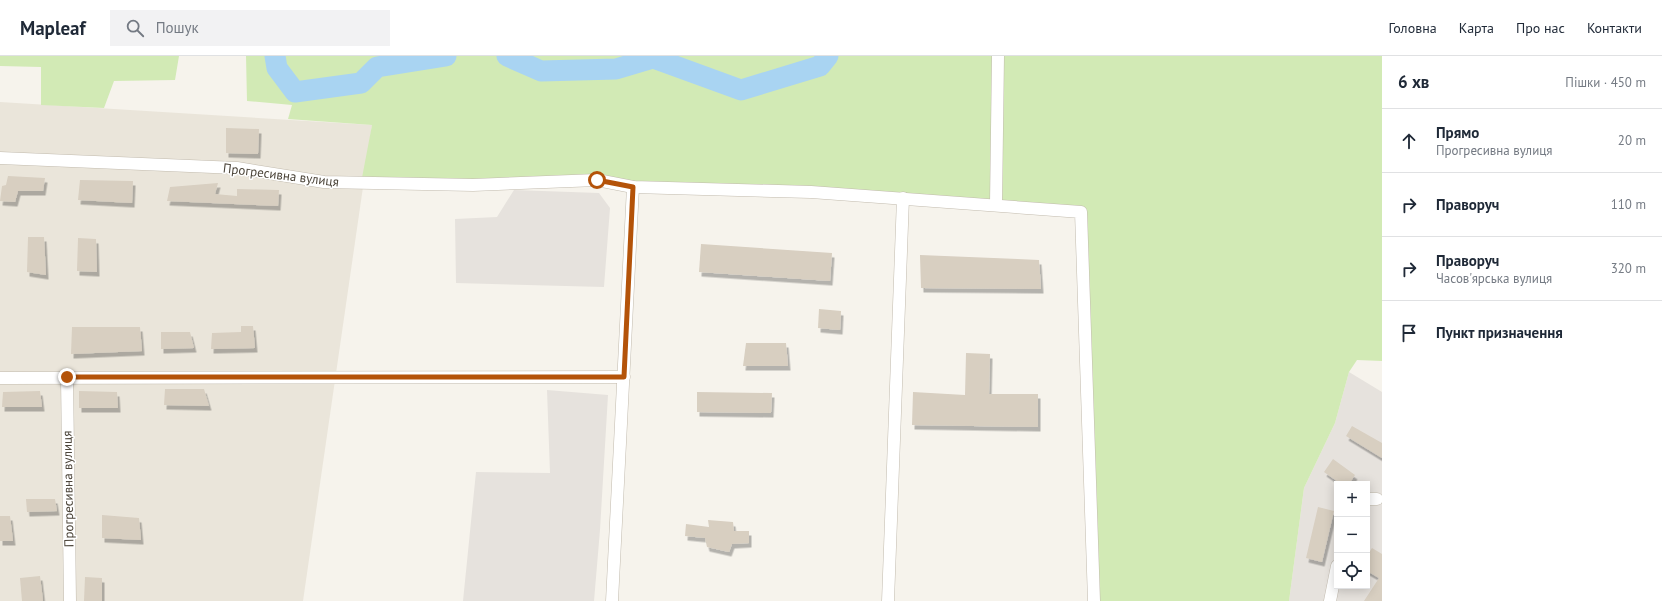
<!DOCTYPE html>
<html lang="uk">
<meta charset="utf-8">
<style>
:root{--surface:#fff;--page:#f2f2f3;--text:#1f2937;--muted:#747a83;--line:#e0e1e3}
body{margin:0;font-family:"PT Sans",sans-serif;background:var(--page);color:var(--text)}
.controls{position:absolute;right:12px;bottom:12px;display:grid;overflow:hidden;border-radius:0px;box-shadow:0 2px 10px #0003}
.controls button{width:36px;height:36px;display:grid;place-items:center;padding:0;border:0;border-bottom:1px solid var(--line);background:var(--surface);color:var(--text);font:20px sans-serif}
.stop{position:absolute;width:12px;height:12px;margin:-9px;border:3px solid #b45309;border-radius:50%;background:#fff}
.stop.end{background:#b45309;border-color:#fff;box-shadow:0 1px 4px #0008}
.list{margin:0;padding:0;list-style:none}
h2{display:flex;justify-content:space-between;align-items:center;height:52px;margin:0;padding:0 16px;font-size:17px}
h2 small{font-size:13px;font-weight:400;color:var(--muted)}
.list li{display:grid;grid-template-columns:26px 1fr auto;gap:12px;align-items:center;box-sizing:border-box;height:64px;padding:0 16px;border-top:1px solid var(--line)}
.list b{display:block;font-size:15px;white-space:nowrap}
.list p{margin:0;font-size:13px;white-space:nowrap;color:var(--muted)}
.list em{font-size:13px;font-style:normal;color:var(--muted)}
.icon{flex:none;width:22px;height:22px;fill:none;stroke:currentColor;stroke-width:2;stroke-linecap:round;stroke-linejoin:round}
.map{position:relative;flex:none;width:1382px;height:545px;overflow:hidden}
header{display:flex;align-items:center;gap:24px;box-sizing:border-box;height:56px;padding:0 20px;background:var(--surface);border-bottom:1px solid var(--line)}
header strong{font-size:19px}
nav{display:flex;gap:22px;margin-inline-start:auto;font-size:14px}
.search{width:280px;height:36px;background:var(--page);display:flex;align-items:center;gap:10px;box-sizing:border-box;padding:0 14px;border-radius:0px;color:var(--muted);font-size:15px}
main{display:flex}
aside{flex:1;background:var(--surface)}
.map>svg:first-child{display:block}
.residential{fill:#eae5da}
.industrial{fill:#e6e2dd;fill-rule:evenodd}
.green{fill:#d2eab5}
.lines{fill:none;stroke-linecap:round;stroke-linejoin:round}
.river{stroke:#a9d4f2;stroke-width:21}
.building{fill:#d8cfc1;filter:url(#shadow)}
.minor-casing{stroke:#c2bbae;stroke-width:13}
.minor{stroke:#fff;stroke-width:12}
.route{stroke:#b45309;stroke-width:5}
.labels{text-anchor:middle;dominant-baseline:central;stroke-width:3;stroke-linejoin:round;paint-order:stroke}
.street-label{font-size:13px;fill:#4b4439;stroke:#fff}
</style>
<header>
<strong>Mapleaf</strong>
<div class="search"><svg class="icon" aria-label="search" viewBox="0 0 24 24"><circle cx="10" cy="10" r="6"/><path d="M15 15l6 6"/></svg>Пошук</div>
<nav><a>Головна</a><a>Карта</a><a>Про нас</a><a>Контакти</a></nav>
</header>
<main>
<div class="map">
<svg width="1382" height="545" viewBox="0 0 1382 545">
<defs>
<filter id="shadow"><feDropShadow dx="2.5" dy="4.5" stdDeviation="0" flood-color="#0004"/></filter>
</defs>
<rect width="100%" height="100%" fill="#f6f3ec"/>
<path class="residential" d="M 0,46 L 372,69 L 303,545 L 0,545 Z"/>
<g class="industrial">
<path d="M 514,134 L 599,137 L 610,152 L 604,231 L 456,227 L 455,163 L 497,161 Z"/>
<path d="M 1349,316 L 1382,336 L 1382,545 L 1289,545 L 1304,432 L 1335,367 ZM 1337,428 L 1367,428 L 1367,530 L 1337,530 Z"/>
<path d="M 547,334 L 608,339 L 600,474 L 594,545 L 463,545 L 476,416 L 550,417 Z"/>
</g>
<g class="green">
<path d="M 0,0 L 179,0 L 175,24 L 114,25 L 104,52 L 41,49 L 41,11 L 0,10 Z"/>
<path d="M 246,0 L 1382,0 L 1382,305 L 1357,304 L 1349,316 L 1335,367 L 1304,432 L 1289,545 L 1095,545 L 1081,156 L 597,124 L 361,127 L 372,69 L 288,63 L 292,49 L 247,45 Z"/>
</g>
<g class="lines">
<g class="river">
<path d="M 275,0 L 277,12 L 295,36 L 361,27 L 377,11 L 446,0"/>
<path d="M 507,0 L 541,15 L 616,13 L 653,2 L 741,34 L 820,10 L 828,0"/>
</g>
</g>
<g class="building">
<path d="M 226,72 L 259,73 L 258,98 L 226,97 Z"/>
<path d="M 8,120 L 45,122 L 43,135 L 18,135 L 15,146 L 0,145 L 2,130 L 6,129 Z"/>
<path d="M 80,124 L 133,125 L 132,147 L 78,144 Z"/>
<path d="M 218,127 L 215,138 L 237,140 L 237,133 L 279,134 L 278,150 L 167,145 L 170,131 Z"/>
<path d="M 28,181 L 44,181 L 46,219 L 27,216 Z"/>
<path d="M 78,182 L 96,183 L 97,216 L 77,215 Z"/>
<path d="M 701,188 L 832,197 L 830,225 L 699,216 Z"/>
<path d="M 920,199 L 1039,204 L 1041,233 L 921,232 Z"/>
<path d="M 819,253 L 841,255 L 840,274 L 818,272 Z"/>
<path d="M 241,270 L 253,270 L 255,292 L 211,293 L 212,277 L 241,276 Z"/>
<path d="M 72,271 L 140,271 L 142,295 L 71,298 Z"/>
<path d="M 161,276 L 190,276 L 194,292 L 161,293 Z"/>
<path d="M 746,287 L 786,287 L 788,310 L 743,310 Z"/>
<path d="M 966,297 L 990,298 L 989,338 L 1038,338 L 1038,371 L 912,369 L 913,336 L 965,339 Z"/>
<path d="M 165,333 L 204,333 L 209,350 L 164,349 Z"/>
<path d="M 40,335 L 42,351 L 2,351 L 3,336 Z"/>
<path d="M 79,335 L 117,336 L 118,352 L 79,352 Z"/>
<path d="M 697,336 L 772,337 L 771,357 L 697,356 Z"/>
<path d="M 1352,370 L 1382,387 L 1382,402 L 1346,380 Z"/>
<path d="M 1333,403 L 1355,419 L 1349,428 L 1341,428 L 1324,416 Z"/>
<path d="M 26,443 L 55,443 L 57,455 L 27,456 Z"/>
<path d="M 1318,451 L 1334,455 L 1322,506 L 1306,502 Z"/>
<path d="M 102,459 L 139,462 L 141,484 L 102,482 Z"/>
<path d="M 0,460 L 10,460 L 13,485 L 0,485 Z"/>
<path d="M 708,464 L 733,466 L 734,475 L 749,475 L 749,487 L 732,488 L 729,496 L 707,491 L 705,482 L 685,480 L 686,468 L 709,471 Z"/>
<path d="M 1372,492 L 1382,498 L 1382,545 L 1364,545 L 1379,522 L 1367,515 L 1367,500 Z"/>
<path d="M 40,520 L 43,545 L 22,545 L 20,522 Z"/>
<path d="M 85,521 L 102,522 L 102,545 L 84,545 Z"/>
</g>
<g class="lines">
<defs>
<g id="minor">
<path d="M 0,102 L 237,112 L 324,126 L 473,129 L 597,124 L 633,131 L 811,136 L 1081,156 L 1094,545"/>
<path d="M 996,148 L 998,0"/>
<path d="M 67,321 L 70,545"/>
<path d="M 0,322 L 624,321"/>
<path d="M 1367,443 L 1377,443"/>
<path d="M 612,545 L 633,131"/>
<path d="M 888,545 L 903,142"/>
<path d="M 1330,545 L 1337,510"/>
</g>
</defs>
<use href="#minor" class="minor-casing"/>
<use href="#minor" class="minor"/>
</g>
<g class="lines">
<path class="route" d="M 67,321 L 624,321 L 633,131 L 597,124"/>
</g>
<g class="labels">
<g class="street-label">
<text transform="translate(281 119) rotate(7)">Прогресивна вулиця</text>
<text transform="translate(68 433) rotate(-91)">Прогресивна вулиця</text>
</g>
</g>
</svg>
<div class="controls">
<button>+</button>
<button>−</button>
<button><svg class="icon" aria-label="locate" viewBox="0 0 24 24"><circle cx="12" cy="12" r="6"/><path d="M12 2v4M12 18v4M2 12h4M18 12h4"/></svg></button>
</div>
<div class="stop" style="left:597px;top:124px"></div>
<div class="stop end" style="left:67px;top:321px"></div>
</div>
<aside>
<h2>6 хв<small>Пішки · 450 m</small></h2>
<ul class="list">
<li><svg class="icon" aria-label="ahead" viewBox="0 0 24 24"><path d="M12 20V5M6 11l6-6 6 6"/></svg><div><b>Прямо</b><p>Прогресивна вулиця</p></div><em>20 m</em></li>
<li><svg class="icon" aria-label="right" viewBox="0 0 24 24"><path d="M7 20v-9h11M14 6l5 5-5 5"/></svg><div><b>Праворуч</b></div><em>110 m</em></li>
<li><svg class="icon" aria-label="right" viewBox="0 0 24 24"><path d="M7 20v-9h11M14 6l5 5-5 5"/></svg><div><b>Праворуч</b><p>Часов'ярська вулиця</p></div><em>320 m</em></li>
<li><svg class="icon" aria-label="arrive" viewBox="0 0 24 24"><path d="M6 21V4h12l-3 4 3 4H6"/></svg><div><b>Пункт призначення</b></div></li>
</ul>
</aside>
</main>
